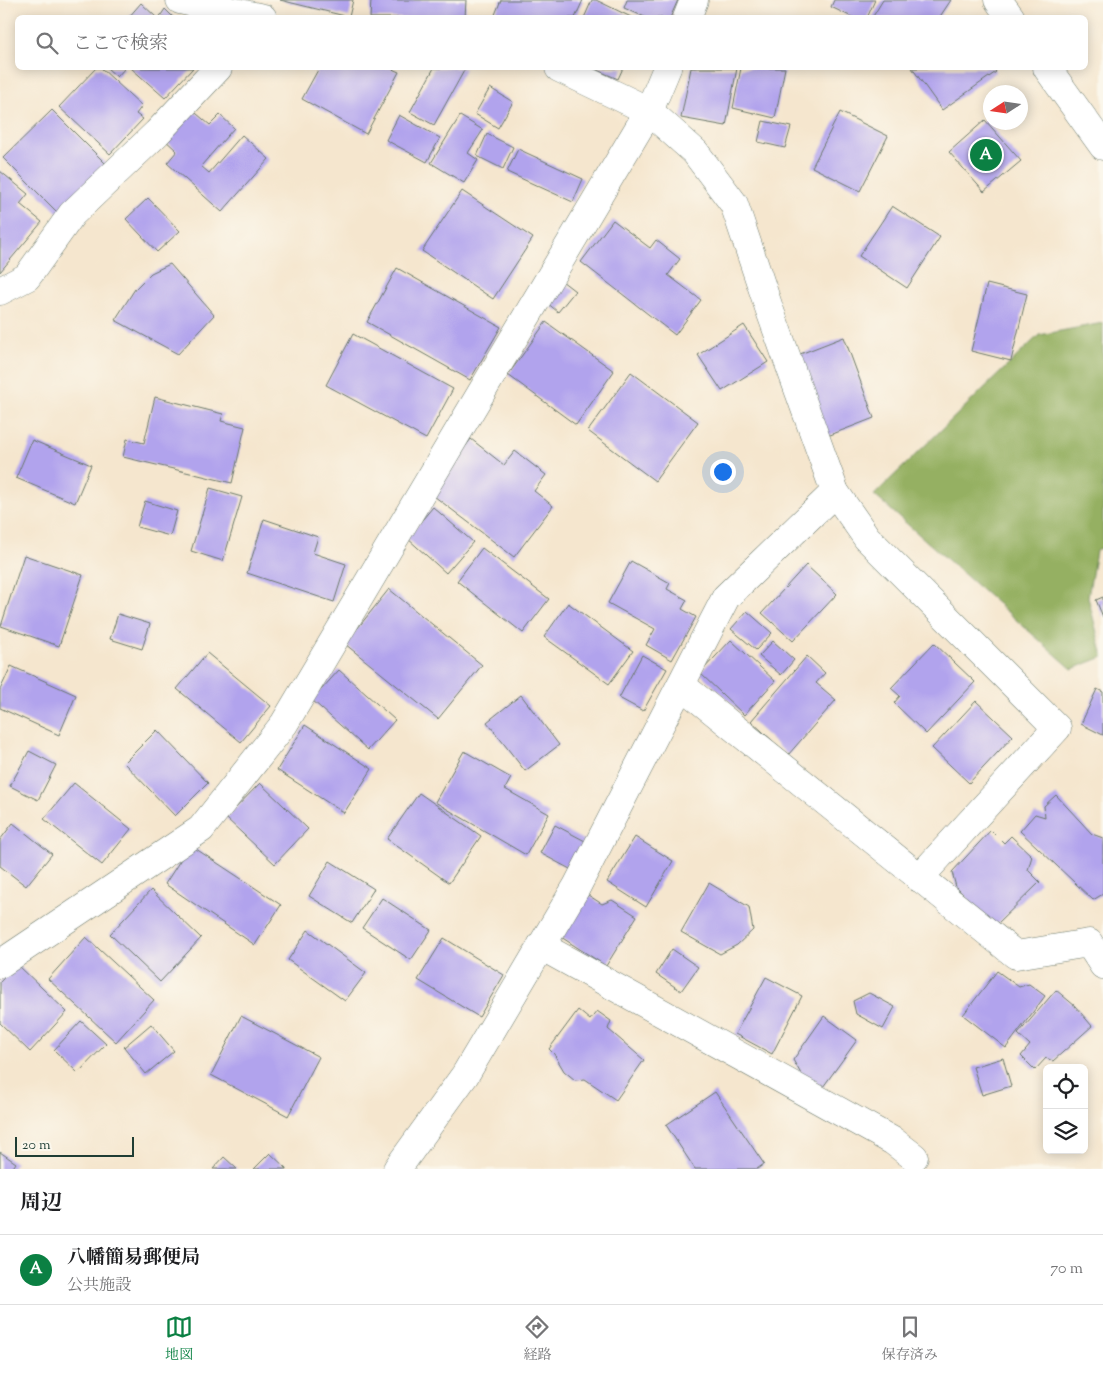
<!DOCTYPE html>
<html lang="ja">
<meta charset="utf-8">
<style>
:root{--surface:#fff;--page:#f6f6f6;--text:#202124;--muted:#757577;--line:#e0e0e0;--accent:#0b8043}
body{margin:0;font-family:"Sorts Mill Goudy","Noto Serif JP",serif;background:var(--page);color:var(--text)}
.controls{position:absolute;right:15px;bottom:15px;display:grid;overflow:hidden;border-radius:8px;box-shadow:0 2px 12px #0003}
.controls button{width:45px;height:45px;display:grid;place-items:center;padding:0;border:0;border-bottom:1px solid var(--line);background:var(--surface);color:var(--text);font:25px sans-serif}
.compass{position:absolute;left:983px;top:85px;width:45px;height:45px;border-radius:50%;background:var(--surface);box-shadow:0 2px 12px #0003;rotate:258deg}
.scale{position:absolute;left:15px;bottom:12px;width:119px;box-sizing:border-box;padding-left:5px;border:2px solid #1f3d34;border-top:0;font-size:14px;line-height:18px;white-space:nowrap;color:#1f3d34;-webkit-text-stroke:4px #fbf7ec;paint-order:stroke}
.you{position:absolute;left:722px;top:471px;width:18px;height:18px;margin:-12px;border:4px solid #fff;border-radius:50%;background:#1a73e8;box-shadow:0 0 0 8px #1a73e833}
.badge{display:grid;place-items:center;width:32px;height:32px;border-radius:50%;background:var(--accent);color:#fff;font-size:16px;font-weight:700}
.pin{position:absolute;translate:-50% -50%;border:2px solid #fff;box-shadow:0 1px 5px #0006}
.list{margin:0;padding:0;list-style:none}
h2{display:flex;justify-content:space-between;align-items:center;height:65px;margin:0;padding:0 20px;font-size:21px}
h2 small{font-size:16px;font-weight:400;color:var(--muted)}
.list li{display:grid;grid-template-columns:32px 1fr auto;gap:15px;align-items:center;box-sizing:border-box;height:70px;padding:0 20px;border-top:1px solid var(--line)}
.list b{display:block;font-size:19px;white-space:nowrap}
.list p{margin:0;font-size:16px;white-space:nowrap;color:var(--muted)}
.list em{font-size:16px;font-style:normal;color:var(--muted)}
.icon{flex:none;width:28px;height:28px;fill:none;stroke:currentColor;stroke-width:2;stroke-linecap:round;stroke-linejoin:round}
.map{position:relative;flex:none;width:1103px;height:1169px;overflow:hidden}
.search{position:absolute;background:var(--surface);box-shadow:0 2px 12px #0003;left:15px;right:15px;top:15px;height:55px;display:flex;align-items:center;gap:12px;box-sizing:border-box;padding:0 18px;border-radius:8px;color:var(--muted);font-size:19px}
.sheet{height:135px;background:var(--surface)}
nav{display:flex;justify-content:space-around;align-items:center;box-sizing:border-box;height:70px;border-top:1px solid var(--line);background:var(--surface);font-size:14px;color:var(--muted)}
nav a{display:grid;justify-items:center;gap:2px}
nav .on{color:var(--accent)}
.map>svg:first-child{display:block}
.forest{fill:#95b062;stroke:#5a764b}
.building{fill:#b1a3ed}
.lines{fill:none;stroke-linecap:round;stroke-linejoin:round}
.minor-casing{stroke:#6a786a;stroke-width:29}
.minor{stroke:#fff;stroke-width:28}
</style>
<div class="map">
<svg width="1103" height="1169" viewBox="0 0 1103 1169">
<rect width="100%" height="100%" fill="#fbf7ec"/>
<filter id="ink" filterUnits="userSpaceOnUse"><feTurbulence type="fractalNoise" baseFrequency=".02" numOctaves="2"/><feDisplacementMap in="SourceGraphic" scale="10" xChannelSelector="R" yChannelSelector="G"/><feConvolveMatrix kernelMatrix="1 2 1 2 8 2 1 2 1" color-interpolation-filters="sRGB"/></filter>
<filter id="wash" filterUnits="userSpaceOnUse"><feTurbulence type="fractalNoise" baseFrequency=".0096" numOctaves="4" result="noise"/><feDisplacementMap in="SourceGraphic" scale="20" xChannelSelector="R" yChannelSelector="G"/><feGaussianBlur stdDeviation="1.12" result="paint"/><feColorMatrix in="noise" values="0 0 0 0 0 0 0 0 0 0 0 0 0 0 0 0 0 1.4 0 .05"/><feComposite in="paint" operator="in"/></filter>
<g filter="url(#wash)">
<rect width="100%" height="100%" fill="#f5e6ce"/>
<path class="forest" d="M 1103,323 L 1103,547 L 1096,551 L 1088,597 L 1103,657 L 1072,669 L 874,495 L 1039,335 Z"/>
<g id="blocks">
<g class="building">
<path d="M 280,0 L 353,0 L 349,17 Z"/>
<path d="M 371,0 L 466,0 L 465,18 L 370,18 Z"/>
<path d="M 501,0 L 583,0 L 575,18 L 495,18 L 494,17 Z"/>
<path d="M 592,0 L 596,0 L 633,18 L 584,18 Z"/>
<path d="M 627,0 L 678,0 L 670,18 L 647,18 L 624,8 Z"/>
<path d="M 834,0 L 875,0 L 867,18 L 854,18 L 831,7 Z"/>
<path d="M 883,0 L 951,0 L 939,18 L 872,18 Z"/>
<path d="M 141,3 L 157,18 L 128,18 Z"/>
<path d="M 165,9 L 174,18 L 159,18 Z"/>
<path d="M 96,68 L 101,68 L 142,106 L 136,114 L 143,119 L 110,154 L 59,107 Z"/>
<path d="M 107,68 L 125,68 L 117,77 Z"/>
<path d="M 131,68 L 193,68 L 165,98 Z"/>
<path d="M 319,68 L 390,68 L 399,72 L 366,134 L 302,99 Z"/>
<path d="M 434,68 L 462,68 L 465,69 L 434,125 L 410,112 Z"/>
<path d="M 592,68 L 623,68 L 618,79 Z"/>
<path d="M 691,68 L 737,68 L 726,126 L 681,118 Z"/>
<path d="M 741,68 L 785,68 L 775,118 L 733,108 Z"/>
<path d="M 912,68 L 993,68 L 996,72 L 942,110 Z"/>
<path d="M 490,88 L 513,102 L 498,128 L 475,114 Z"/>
<path d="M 190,108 L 210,125 L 220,115 L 234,128 L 201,166 L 209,173 L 242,135 L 269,159 L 222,212 L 167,163 L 177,151 L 163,138 Z"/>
<path d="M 52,110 L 107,165 L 59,214 L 3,158 Z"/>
<path d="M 840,112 L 888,136 L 860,191 L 812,167 Z"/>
<path d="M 399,115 L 440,138 L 427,162 L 386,140 Z"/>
<path d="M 460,116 L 483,130 L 468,153 L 478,160 L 464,183 L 431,163 Z"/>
<path d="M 985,120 L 1021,161 L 984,192 L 949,152 Z"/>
<path d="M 763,121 L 791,127 L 785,148 L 758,142 Z"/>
<path d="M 487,134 L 513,147 L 503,169 L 477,156 Z"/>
<path d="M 518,149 L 583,179 L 573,202 L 507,172 Z"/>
<path d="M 0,171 L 28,194 L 20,204 L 42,222 L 0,272 Z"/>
<path d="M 462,191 L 533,238 L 493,299 L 422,251 Z"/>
<path d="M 148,198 L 180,231 L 157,252 L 126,219 Z"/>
<path d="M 892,206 L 940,237 L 907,288 L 859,256 Z"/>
<path d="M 613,220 L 650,248 L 656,240 L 680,259 L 668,275 L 701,300 L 675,335 L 581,262 Z"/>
<path d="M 170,264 L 214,315 L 178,354 L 115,320 L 135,289 L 151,273 Z"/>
<path d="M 397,268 L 501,327 L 470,380 L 367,322 Z"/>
<path d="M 562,281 L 575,291 L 558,312 L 546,302 Z"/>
<path d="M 987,284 L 1027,294 L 1011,361 L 971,351 Z"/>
<path d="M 546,322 L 614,371 L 576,425 L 508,375 Z"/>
<path d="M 744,325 L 768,362 L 722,391 L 698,355 Z"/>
<path d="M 353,334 L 453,389 L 426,439 L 326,385 Z"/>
<path d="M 844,337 L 874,418 L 825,437 L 795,356 Z"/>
<path d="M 631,372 L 698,422 L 655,481 L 588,431 Z"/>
<path d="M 155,397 L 223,414 L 221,421 L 245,427 L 232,483 L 123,457 L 127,439 L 144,443 Z"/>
<path d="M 471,439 L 504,465 L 515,451 L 546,475 L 534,491 L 553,506 L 514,557 L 430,493 Z"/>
<path d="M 32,440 L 91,465 L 75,503 L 16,478 Z"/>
<path d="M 210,488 L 242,497 L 223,561 L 191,551 Z"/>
<path d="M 145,501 L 177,511 L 170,536 L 137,527 Z"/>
<path d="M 433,507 L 473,542 L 446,573 L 407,538 Z"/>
<path d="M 264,519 L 318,537 L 313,553 L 346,564 L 334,602 L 247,573 Z"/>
<path d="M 482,548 L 549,599 L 523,633 L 457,581 Z"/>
<path d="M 24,555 L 83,575 L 59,646 L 1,626 Z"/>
<path d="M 631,561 L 670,583 L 667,589 L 687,600 L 682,609 L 696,617 L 672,660 L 646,645 L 655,629 L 608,603 Z"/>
<path d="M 806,565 L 837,594 L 793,641 L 762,613 Z"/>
<path d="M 389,589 L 482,665 L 438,719 L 345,644 Z"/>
<path d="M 1103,597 L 1103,617 L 1096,600 Z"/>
<path d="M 568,603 L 633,651 L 609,684 L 544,637 Z"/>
<path d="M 747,611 L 772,633 L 756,650 L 731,629 Z"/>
<path d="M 118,614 L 150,624 L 142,649 L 110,639 Z"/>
<path d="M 731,640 L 775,681 L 744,715 L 700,673 Z"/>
<path d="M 773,641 L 794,660 L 781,675 L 759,656 Z"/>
<path d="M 934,643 L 975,682 L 926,734 L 894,703 L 900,696 L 891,688 Z"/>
<path d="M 207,653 L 271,706 L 241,742 L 177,689 Z"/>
<path d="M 642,655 L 667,669 L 643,711 L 619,698 Z"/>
<path d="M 807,656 L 825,673 L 816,683 L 836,700 L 788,755 L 751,721 Z"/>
<path d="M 11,666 L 76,695 L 59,735 L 0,708 L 0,690 Z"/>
<path d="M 339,670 L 395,720 L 368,750 L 312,700 Z"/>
<path d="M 1097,689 L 1103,692 L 1103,735 L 1081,724 Z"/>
<path d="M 521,695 L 559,745 L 525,771 L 487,722 Z"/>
<path d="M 976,701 L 1013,736 L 969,783 L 932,748 Z"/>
<path d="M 305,725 L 372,769 L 344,813 L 277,770 Z"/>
<path d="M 157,730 L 208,783 L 175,816 L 124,763 Z"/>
<path d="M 29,751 L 56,765 L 38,800 L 10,786 Z"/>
<path d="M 464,751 L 511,778 L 505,789 L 549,814 L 526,855 L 435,802 Z"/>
<path d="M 74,783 L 131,829 L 102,865 L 44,819 Z"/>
<path d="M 260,783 L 308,829 L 275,864 L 226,818 Z"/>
<path d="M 419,793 L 481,836 L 449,883 L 387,839 Z"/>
<path d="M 1056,795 L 1092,834 L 1103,838 L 1103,894 L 1093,900 L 1020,831 L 1035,814 L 1045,817 L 1044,806 Z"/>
<path d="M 13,823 L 52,854 L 26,886 L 0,866 L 0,840 Z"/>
<path d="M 555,825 L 585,841 L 570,869 L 540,853 Z"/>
<path d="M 991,830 L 1004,843 L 1011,836 L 1032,856 L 1028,870 L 1040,882 L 994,927 L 956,887 L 952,872 Z"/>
<path d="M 635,837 L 673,861 L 646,907 L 607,882 Z"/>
<path d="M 190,845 L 281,905 L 255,945 L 165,884 Z"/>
<path d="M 330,861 L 374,889 L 352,923 L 309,896 Z"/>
<path d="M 709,883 L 749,907 L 753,930 L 737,945 L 720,954 L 681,932 Z"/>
<path d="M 151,890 L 201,938 L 160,982 L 110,934 Z"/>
<path d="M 588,895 L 602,904 L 612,900 L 637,916 L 606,966 L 561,937 Z"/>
<path d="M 382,898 L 431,930 L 411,960 L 362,928 Z"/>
<path d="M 308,930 L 366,973 L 345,1001 L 288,960 Z"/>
<path d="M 86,937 L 154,1000 L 116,1042 L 48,979 Z"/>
<path d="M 444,938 L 504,975 L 479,1017 L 418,980 Z"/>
<path d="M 672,949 L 698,967 L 681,991 L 656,974 Z"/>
<path d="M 17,964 L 67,1012 L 30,1052 L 0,1023 L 0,982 Z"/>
<path d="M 997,971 L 1019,987 L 1029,984 L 1045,996 L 1006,1048 L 963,1015 Z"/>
<path d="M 766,977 L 802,996 L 772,1054 L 735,1034 Z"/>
<path d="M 1056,990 L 1075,1006 L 1092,1026 L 1053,1061 L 1046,1058 L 1035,1070 L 1021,1056 L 1030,1045 L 1018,1034 Z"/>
<path d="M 869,993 L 895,1007 L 883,1029 L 856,1014 L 853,1001 Z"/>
<path d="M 578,1010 L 590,1020 L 597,1011 L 611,1021 L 608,1029 L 644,1060 L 616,1100 L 585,1079 L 575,1080 L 564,1071 L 554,1054 L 549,1049 Z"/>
<path d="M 241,1016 L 319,1057 L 288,1116 L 211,1075 Z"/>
<path d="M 824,1016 L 857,1040 L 823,1087 L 804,1079 L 793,1060 Z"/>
<path d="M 81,1021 L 106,1044 L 78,1073 L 54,1050 Z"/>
<path d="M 151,1024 L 174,1051 L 146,1074 L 124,1047 Z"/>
<path d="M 1003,1058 L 1011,1086 L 982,1095 L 973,1067 Z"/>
<path d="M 715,1092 L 764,1164 L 757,1169 L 695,1169 L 666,1125 Z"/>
<path d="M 0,1152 L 16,1163 L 12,1169 L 0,1169 Z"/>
<path d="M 270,1153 L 287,1169 L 254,1169 Z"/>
<path d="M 224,1157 L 237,1169 L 213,1169 Z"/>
</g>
</g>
</g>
<g filter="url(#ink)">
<use href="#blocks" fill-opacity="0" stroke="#6a786a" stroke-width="1"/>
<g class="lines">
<defs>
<g id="minor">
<path d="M 180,0 L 263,18"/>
<path d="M 998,0 L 1011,18"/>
<path d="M 687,18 L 694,0"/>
<path d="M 559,68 L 649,111 L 695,152 L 734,204 L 769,308 L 835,492 L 867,538 L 1057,728 L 919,878"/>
<path d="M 1047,68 L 1103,146"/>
<path d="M 0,291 L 27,277 L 72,214 L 157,133 L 218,68"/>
<path d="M 681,685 L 1016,955 L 1089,943 L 1103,965"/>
<path d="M 541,946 L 893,1141 L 914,1157"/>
<path d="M 0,964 L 201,829 L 284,724 L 649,111 L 667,68"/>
<path d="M 397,1169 L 465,1075 L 577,886 L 726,597 L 835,492"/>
</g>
</defs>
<use href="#minor" class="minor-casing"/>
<use href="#minor" class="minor"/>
</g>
</g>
</svg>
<div class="controls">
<button><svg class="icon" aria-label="locate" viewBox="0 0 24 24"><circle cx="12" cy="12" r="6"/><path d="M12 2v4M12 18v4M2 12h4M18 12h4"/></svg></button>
<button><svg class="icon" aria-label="layers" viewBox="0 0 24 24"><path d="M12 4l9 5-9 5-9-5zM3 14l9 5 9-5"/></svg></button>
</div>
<svg class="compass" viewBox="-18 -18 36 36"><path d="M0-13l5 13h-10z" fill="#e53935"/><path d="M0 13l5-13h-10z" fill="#757577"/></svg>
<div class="scale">20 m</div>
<div class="you"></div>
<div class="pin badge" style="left:986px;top:155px">A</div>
<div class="search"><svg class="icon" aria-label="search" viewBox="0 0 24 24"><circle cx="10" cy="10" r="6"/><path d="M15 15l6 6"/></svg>ここで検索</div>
</div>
<section class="sheet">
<h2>周辺<small></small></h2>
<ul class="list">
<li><span class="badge">A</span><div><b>八幡簡易郵便局</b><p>公共施設</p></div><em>70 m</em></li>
</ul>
</section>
<nav>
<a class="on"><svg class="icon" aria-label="map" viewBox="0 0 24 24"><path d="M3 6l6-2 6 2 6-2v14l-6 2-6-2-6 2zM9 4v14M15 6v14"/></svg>地図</a>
<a><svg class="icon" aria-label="directions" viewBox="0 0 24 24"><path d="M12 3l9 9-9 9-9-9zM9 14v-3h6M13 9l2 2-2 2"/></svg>経路</a>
<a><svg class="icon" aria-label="saved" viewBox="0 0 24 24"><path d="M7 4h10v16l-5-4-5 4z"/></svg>保存済み</a>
</nav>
